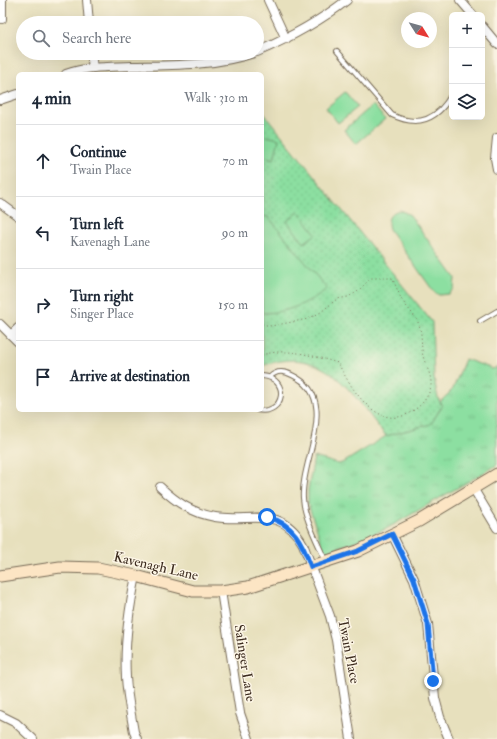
<!DOCTYPE html>
<meta charset="utf-8">
<style>
:root{--surface:#fff;--page:#f6f6f7;--text:#1f2937;--muted:#747a83;--line:#e0e1e3}
body{margin:0;font-family:"IM FELL Double Pica",serif;background:var(--page);color:var(--text)}
.controls{position:absolute;right:12px;top:12px;display:grid;overflow:hidden;border-radius:6px;box-shadow:0 4px 16px #0002}
.controls button{width:36px;height:36px;display:grid;place-items:center;padding:0;border:0;border-bottom:1px solid var(--line);background:var(--surface);color:var(--text);font:20px sans-serif}
.compass{position:absolute;left:401px;top:12px;width:36px;height:36px;border-radius:50%;background:var(--surface);box-shadow:0 4px 16px #0002;rotate:127deg}
.stop{position:absolute;width:12px;height:12px;margin:-9px;border:3px solid #1a73e8;border-radius:50%;background:#fff}
.stop.end{background:#1a73e8;border-color:#fff;box-shadow:0 1px 4px #0008}
.list{margin:0;padding:0;list-style:none}
h2{display:flex;justify-content:space-between;align-items:center;height:52px;margin:0;padding:0 16px;font-size:17px}
h2 small{font-size:13px;font-weight:400;color:var(--muted)}
.list li{display:grid;grid-template-columns:26px 1fr auto;gap:12px;align-items:center;box-sizing:border-box;height:72px;padding:0 16px;border-top:1px solid var(--line)}
.list b{display:block;font-size:15px;white-space:nowrap}
.list p{margin:0;font-size:13px;white-space:nowrap;color:var(--muted)}
.list em{font-size:13px;font-style:normal;color:var(--muted)}
.icon{flex:none;width:22px;height:22px;fill:none;stroke:currentColor;stroke-width:2;stroke-linecap:round;stroke-linejoin:round}
.map{position:relative;flex:none;width:497px;height:739px;overflow:hidden}
.search{position:absolute;background:var(--surface);box-shadow:0 4px 16px #0002;left:16px;top:16px;width:248px;height:44px;display:flex;align-items:center;gap:10px;box-sizing:border-box;padding:0 14px;border-radius:22px;color:var(--muted);font-size:15px}
.panel{position:absolute;background:var(--surface);box-shadow:0 4px 16px #0002;left:16px;top:72px;width:248px;height:340px;border-radius:6px}
.map>svg:first-child{display:block}
.grass{fill:url(#grass-tufts);stroke:#648460}
.park{fill:url(#park-dots);stroke:#648460}
.pitch{fill:#8cdfa1;stroke:#648460}
.lines{fill:none;stroke-linecap:round;stroke-linejoin:round}
.lane-casing{stroke:#776a56;stroke-width:6}
.street-casing{stroke:#776a56;stroke-width:10}
.secondary-casing{stroke:#776a56;stroke-width:13}
.path{stroke:#776a56;stroke-width:1;stroke-dasharray:1 3;stroke-linecap:butt}
.lane{stroke:#fff;stroke-width:4}
.street{stroke:#fff;stroke-width:8}
.secondary{stroke:#fce5c4;stroke-width:11}
.route{stroke:#1a73e8;stroke-width:5}
.labels{text-anchor:middle;dominant-baseline:central;stroke-width:3;stroke-linejoin:round;paint-order:stroke}
.street-label{font-size:14px;fill:#3b2a1e;stroke:#fcf5e5}
</style>
<div class="map">
<svg width="497" height="739" viewBox="0 0 497 739">
<defs>
<pattern id="grass-tufts" width="24" height="20" patternUnits="userSpaceOnUse"><rect width="24" height="20" fill="#8cdfa1"/><path d="M3 7l-1-3M5 7V3M7 7l1-3M15 17l-1-3M17 17v-4M19 17l1-3" fill="none" stroke="#7ac08a"/></pattern>
<pattern id="park-dots" width="8" height="8" patternUnits="userSpaceOnUse"><rect width="8" height="8" fill="#8cdfa1"/><path d="M2 2h.1M6 6h.1" fill="none" stroke="#7ac08a" stroke-width="1.8" stroke-linecap="round"/></pattern>
</defs>
<rect width="100%" height="100%" fill="#fcf5e5"/>
<filter id="ink" filterUnits="userSpaceOnUse"><feTurbulence type="fractalNoise" baseFrequency=".025" numOctaves="2"/><feDisplacementMap in="SourceGraphic" scale="8" xChannelSelector="R" yChannelSelector="G"/><feConvolveMatrix kernelMatrix="1 2 1 2 8 2 1 2 1" color-interpolation-filters="sRGB"/></filter>
<filter id="wash" filterUnits="userSpaceOnUse"><feTurbulence type="fractalNoise" baseFrequency=".012" numOctaves="4" result="noise"/><feDisplacementMap in="SourceGraphic" scale="16" xChannelSelector="R" yChannelSelector="G"/><feGaussianBlur stdDeviation="0.9" result="paint"/><feColorMatrix in="noise" values="0 0 0 0 0 0 0 0 0 0 0 0 0 0 0 0 0 1.4 0 .05"/><feComposite in="paint" operator="in"/></filter>
<g filter="url(#wash)">
<rect width="100%" height="100%" fill="#e7e0bd"/>
<path class="grass" d="M 465,359 L 493,369 L 497,367 L 497,465 L 386,529 L 325,553 L 308,504 L 308,490 L 314,457 L 339,464 L 346,461 L 386,436 L 430,424 L 442,407 L 440,402 L 453,389 Z"/>
<path class="park" d="M 262,111 L 432,322 L 434,378 L 438,398 L 442,406 L 431,424 L 386,436 C 351,393 325,343 262,366 Z"/>
<g class="pitch">
<path d="M 345,92 L 358,107 L 338,123 L 326,108 Z"/>
<path d="M 373,105 L 385,119 L 356,144 L 344,130 Z"/>
<path d="M 262,135 L 279,139 L 274,159 L 262,156 Z"/>
<path d="M 400,210 L 410,215 L 455,278 L 454,289 L 449,294 L 439,295 L 434,292 L 389,229 C 386,219 390,212 400,210 Z"/>
<path d="M 299,212 L 316,234 L 304,243 L 287,221 Z"/>
<path d="M 262,216 L 268,217 L 271,220 L 327,289 C 307,304 287,313 262,313 Z"/>
</g>
</g>
<g filter="url(#ink)">
<g class="lines">
<defs>
<g id="lane">
<path d="M 337,51 L 392,115 C 419,128 438,119 452,94"/>
<path d="M 480,321 L 497,311"/>
<path d="M 270,377 C 277,370 284,371 292,375 C 342,398 300,460 303,498 C 304,518 318,543 326,562"/>
<path d="M 257,410 C 285,416 291,378 262,376"/>
</g>
<g id="street">
<path d="M 2,0 L 2,19"/>
<path d="M 87,0 L 89,23"/>
<path d="M 268,0 L 286,39"/>
<path d="M 460,0 L 473,15"/>
<path d="M 482,26 L 497,44"/>
<path d="M 257,52 C 289,38 319,22 347,0"/>
<path d="M 91,53 L 93,68"/>
<path d="M 66,74 C 87,66 110,67 132,66 C 173,65 215,66 254,53"/>
<path d="M 0,100 L 18,94"/>
<path d="M 497,138 L 495,158 L 497,169"/>
<path d="M 0,203 L 18,216"/>
<path d="M 0,324 L 18,342"/>
<path d="M 11,335 L 18,328"/>
<path d="M 160,487 C 176,502 192,513 215,517 C 251,523 280,504 303,544 L 330,616 L 336,640 L 351,739"/>
<path d="M 473,488 L 497,528"/>
<path d="M 392,534 L 414,579 L 428,624 L 435,698 L 440,717 L 449,739"/>
<path d="M 136,576 C 129,609 124,643 126,677 C 127,696 131,714 134,732 L 137,739"/>
<path d="M 221,591 L 240,713 L 249,739"/>
<path d="M 0,715 L 16,723 L 33,739"/>
</g>
<path id="secondary" d="M 0,576 L 60,567 L 98,568 L 136,576 L 193,591 L 221,591 L 248,587 L 358,551 L 419,521 L 497,474"/>
</defs>
<use href="#lane" class="lane-casing"/>
<use href="#street" class="street-casing"/>
<use href="#secondary" class="secondary-casing"/>
<path class="path" d="M 262,324 L 271,326 L 308,319 L 321,312 L 337,299 L 348,297 L 357,292 L 371,278 L 392,278 C 396,285 398,293 402,300 C 408,310 417,316 420,328 C 422,337 421,347 423,356 C 425,364 432,376 431,385 C 430,395 422,405 414,410 C 379,435 352,390 338,363 C 314,356 287,347 262,355"/>
<use href="#lane" class="lane"/>
<use href="#street" class="street"/>
<use href="#secondary" class="secondary"/>
</g>
</g>
<g class="lines" filter="url(#ink)">
<path class="route" d="M 267,517 C 294,524 302,542 311,567 L 358,551 L 392,534 L 414,579 L 428,624 L 433,681"/>
</g>
<g class="labels">
<g class="street-label">
<text transform="translate(156 566) rotate(13)">Kavenagh Lane</text>
<text transform="translate(349 651) rotate(79)">Twain Place</text>
<text transform="translate(245 663) rotate(81)">Salinger Lane</text>
</g>
</g>
</svg>
<div class="controls">
<button>+</button>
<button>−</button>
<button><svg class="icon" aria-label="layers" viewBox="0 0 24 24"><path d="M12 4l9 5-9 5-9-5zM3 14l9 5 9-5"/></svg></button>
</div>
<svg class="compass" viewBox="-18 -18 36 36"><path d="M0-13l5 13h-10z" fill="#e53935"/><path d="M0 13l5-13h-10z" fill="#747a83"/></svg>
<div class="stop" style="left:267px;top:517px"></div>
<div class="stop end" style="left:433px;top:681px"></div>
<div class="search"><svg class="icon" aria-label="search" viewBox="0 0 24 24"><circle cx="10" cy="10" r="6"/><path d="M15 15l6 6"/></svg>Search here</div>
<section class="panel">
<h2>4 min<small>Walk · 310 m</small></h2>
<ul class="list">
<li><svg class="icon" aria-label="ahead" viewBox="0 0 24 24"><path d="M12 20V5M6 11l6-6 6 6"/></svg><div><b>Continue</b><p>Twain Place</p></div><em>70 m</em></li>
<li><svg class="icon" aria-label="left" viewBox="0 0 24 24"><path d="M17 20v-9H6M10 6l-5 5 5 5"/></svg><div><b>Turn left</b><p>Kavenagh Lane</p></div><em>90 m</em></li>
<li><svg class="icon" aria-label="right" viewBox="0 0 24 24"><path d="M7 20v-9h11M14 6l5 5-5 5"/></svg><div><b>Turn right</b><p>Singer Place</p></div><em>150 m</em></li>
<li><svg class="icon" aria-label="arrive" viewBox="0 0 24 24"><path d="M6 21V4h12l-3 4 3 4H6"/></svg><div><b>Arrive at destination</b></div></li>
</ul>
</section>
</div>
